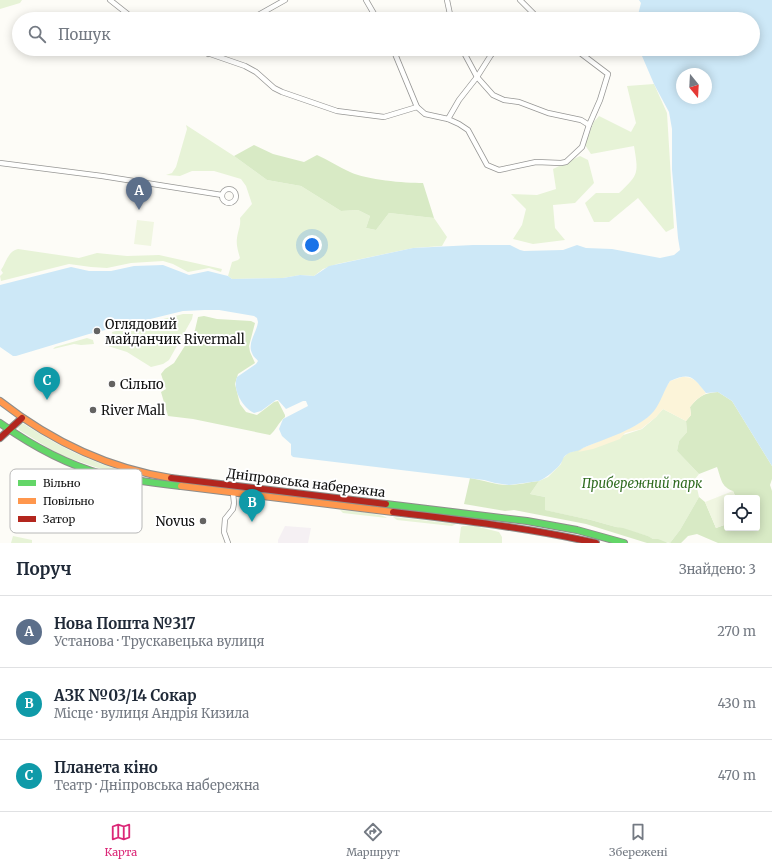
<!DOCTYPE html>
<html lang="uk">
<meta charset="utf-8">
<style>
:root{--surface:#fff;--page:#f2f2f3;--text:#1f2937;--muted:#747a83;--line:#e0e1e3;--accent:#db2777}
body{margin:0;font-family:Merriweather,serif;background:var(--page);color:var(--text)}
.controls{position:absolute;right:12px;bottom:12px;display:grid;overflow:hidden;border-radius:4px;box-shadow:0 2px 10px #0003}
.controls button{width:36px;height:36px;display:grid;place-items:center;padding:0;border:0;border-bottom:1px solid var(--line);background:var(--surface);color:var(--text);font:20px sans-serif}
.compass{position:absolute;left:676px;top:68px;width:36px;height:36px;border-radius:50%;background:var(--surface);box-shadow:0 2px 10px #0003;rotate:162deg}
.you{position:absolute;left:312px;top:245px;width:14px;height:14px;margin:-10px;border:3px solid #fff;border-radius:50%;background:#1a73e8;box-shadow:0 0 0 6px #1a73e833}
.badge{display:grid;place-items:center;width:26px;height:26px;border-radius:50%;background:var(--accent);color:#fff;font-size:13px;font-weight:700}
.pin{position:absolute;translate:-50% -33px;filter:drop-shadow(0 1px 2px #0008)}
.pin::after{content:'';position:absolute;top:21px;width:14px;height:12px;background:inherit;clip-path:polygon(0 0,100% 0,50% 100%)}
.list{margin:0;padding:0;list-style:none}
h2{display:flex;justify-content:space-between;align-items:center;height:52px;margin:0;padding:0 16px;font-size:17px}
h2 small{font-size:13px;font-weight:400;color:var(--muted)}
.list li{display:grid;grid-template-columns:26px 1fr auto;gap:12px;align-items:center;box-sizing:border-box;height:72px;padding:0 16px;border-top:1px solid var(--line)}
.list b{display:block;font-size:15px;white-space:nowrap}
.list p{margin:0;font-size:13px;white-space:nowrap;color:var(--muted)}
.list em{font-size:13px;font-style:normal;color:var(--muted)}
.icon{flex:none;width:22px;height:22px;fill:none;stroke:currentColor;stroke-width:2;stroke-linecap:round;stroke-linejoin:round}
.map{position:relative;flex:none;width:772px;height:543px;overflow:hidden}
.search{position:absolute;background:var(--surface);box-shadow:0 2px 10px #0003;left:12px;right:12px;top:12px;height:44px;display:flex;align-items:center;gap:10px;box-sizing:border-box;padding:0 14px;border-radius:22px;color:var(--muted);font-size:15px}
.sheet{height:268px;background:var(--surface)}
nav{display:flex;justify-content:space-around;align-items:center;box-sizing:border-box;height:56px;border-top:1px solid var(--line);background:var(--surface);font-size:11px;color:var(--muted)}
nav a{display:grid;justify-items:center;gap:2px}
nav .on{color:var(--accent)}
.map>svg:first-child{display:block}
.industrial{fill:#f5f0f3}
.green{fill:#e7f3d7}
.forest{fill:#d8eac5}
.sand{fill:#fcf4d9}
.pitch{fill:#f0f6e1}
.water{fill:#cde8f7;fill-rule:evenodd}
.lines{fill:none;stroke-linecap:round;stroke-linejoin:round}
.street-casing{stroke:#979795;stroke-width:6}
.fast-casing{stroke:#8e8d8b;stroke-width:8}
.slow-casing{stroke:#8e8d8b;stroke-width:8}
.jam-casing{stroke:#8e8d8b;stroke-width:8}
.street{stroke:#fffffe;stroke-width:4.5}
.fast{stroke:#63d668;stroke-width:6}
.slow{stroke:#ff974d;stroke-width:6}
.jam{stroke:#b3261e;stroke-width:6}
.poi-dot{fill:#646362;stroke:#fff;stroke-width:1.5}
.labels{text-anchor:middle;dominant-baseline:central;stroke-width:4;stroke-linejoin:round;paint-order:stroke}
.poi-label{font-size:13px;fill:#111;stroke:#fff;text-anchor:start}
.street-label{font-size:13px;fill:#111;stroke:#fff}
.park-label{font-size:13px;font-style:italic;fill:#2f6b1f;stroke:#fff}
.key{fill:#fff;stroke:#b8b8b8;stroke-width:1}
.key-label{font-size:11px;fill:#111}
</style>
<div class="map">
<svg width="772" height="543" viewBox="0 0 772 543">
<rect width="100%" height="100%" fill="#fdfcf7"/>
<path class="industrial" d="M 285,526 L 311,528 L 308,543 L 278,543 L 278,540 Z"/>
<g class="green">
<path d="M 0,0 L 22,0 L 20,3 L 0,9 Z"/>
<path d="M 654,84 L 667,113 L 674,228 L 666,232 L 638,198 L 609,222 L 594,222 L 585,203 L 596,193 L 619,193 C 640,174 638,172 634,146 L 591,154 L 585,145 L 593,123 L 599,116 L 631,132 L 636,123 L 627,86 Z"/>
<path d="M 186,125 L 234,156 L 267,180 L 301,186 L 341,211 L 358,210 L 370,216 L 366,228 L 376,230 L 389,213 L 434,218 L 447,237 L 442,246 L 413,248 L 337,264 L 323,269 L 314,276 L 300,275 L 283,278 L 232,279 L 228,276 L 232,262 L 238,260 L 240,258 C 238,251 236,245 237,238 C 238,230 241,226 240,218 L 252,204 L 246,186 L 241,179 L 214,171 L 192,171 L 180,176 L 166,175 L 172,173 L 176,167 L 187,129 Z"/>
<path d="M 580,156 L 588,160 L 594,183 L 575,203 L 553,205 L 555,228 L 565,240 L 533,244 L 513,239 L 522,225 L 526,209 L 511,194 L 537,195 L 556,189 L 553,169 Z"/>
<path d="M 18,249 L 79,258 L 97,253 L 127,256 L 159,255 L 222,269 L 221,272 L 209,268 L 188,272 L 173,264 L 163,261 L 131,263 L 107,268 L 91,267 L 69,264 L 1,281 L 0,276 L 3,273 L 1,270 C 6,263 8,251 18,249 Z"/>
<path d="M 183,314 L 193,314 L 192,319 L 169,360 L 163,364 L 151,367 L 127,352 L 108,346 L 107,342 L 114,340 L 112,332 Z"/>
<path d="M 87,338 L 93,340 L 94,344 L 81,345 L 74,344 L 53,349 L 55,347 Z"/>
<path d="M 663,409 L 686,421 L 687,432 L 679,441 L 677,451 L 699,474 L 695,479 L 699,497 L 680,530 L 670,543 C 663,542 653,540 648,536 L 591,520 L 544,510 L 545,497 L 530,494 L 539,481 L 548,477 L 561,464 L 562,459 L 568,453 L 642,429 L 656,417 Z"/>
<path d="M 21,423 L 24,424 C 58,446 85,459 124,472 L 124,474 L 98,468 L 60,455 L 19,430 L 18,427 Z"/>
<path d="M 340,510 C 350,511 381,513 387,518 L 343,513 Z"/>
<path d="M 393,517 L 456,524 L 452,526 L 397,520 Z"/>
<path d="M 463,526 L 475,526 L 499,532 L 502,537 L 502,543 L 459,543 L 461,527 Z"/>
<path d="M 13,536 L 32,540 L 32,543 L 11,543 Z"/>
</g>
<g class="forest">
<path d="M 254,145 L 273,154 L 304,162 L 317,155 C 328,160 339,167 350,172 C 367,180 404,183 423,183 L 434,218 L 389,213 L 376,230 L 366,228 L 370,216 L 358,210 L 341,211 L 301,186 L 267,180 L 234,156 Z"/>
<path d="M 204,316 L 217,319 L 251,321 L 255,323 L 249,346 L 250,352 L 255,363 L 238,374 L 235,384 L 240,404 L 246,412 L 257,415 L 274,402 L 278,401 L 285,415 L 285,417 C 278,423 276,430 270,435 L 193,419 L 168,416 L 161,392 L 166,389 L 161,374 L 165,369 L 174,363 L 195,330 L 198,317 Z"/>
<path d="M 718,392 L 732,401 L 772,466 L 772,479 L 770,485 L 772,491 L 772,543 L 718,543 L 697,534 L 688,536 L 681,543 L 670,543 L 680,530 L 699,497 L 705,502 L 716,528 L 727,524 L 727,528 L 757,528 L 757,498 L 736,498 L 733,491 C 721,487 721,478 717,467 L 699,474 L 677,451 L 679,441 L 687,432 L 686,421 L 691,415 L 690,407 C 699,396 704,393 718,392 Z"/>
<path d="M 470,478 C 483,480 495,485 508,485 C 518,485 529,482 539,481 L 530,494 L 545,497 L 545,510 L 591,520 L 616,527 L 623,528 L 648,536 L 653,539 L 658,539 L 668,543 L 647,543 L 586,524 L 514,510 L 505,511 L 464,504 Z"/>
</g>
<path class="sand" d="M 682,377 C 696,377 698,383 706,393 L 696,400 L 690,407 L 691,415 L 686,421 L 663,409 L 656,417 L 641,429 L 625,433 L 620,439 L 593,449 L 578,452 L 583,448 L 636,425 L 648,417 L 670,381 Z"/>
<g class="pitch">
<path d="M 137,220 L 154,222 L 151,246 L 134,244 Z"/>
<path d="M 733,491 L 736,498 L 727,498 L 727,524 L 716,528 L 705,502 Z"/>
</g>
<path class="water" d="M 639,0 L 772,0 L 772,466 L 732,401 L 718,392 L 706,393 C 693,377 691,372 670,381 C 664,390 661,402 654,411 C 639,429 604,439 583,448 C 576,453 572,450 566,455 C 563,457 563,460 561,463 C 558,468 545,479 539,481 L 509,485 L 495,483 L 484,480 L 293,457 L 291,455 L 291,444 L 282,436 L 279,429 L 283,419 L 308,406 L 306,401 L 303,401 L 286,409 L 278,400 L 276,400 L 261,411 L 254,413 C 243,408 232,390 237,377 L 256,364 L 258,361 C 256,358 253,357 252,353 C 247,343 257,332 258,322 L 257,318 L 254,316 L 219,310 L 205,310 L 183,311 L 89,334 L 16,356 L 13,356 L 0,347 L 0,285 L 71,267 L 89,271 L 111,271 L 134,266 L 163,265 L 189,275 L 208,271 L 228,276 L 232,279 L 283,278 L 300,275 L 314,276 L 329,266 L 413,248 L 473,245 L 510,245 L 520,250 L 524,251 L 563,250 L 577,245 L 586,248 L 612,249 L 660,258 L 674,255 L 680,250 L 678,238 L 672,170 L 672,129 L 669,112 L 654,84 L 639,49 L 753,49 L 753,19 L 637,19 L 641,3 ZM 682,74 L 706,74 L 706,98 L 682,98 Z"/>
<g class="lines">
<defs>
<g id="street">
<path d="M 110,0 L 134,19"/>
<path d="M 366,0 L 377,19"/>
<path d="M 447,0 L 451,19"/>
<path d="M 520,0 L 539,19"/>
<path d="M 251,19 L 285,0"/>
<path d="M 196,49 L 245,66 L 256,72 L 274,88 L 282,92 L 337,111 L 384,117 L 417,107 L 425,114 L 448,119"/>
<path d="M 393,49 L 417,107"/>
<path d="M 462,49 L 477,77 L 493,95 L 504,100 L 519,102 L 548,113 L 581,120 L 589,125"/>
<path d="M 496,49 L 491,55 L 477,77 L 459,100 L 448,119 L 459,124 L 468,130 L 487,165 L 499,170 L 536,162 L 561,163 L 566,162 L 582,147 L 589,125 L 600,100 L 608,74 L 575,49"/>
<path d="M 208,54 L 213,49"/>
<path d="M 0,163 L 102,176 L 222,195"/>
<circle cx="229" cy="196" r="7"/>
<path d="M 228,543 L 224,532 L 225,519 L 233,509 L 234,503 L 233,493"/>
</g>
<g id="fast">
<path d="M 0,423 C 31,445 65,464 102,474 C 128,480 155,483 181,486"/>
<path d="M 386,504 L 527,521 L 577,530 L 624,543"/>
</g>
<g id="slow">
<path d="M 0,401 C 51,441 107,468 171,478"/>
<path d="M 181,486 L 393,512"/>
</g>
<g id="jam">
<path d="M 0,438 L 22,418"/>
<path d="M 171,478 L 386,504"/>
<path d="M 393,512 C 461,520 529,528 596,543"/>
</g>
</defs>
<use href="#street" class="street-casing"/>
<use href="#fast" class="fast-casing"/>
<use href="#slow" class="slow-casing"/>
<use href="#jam" class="jam-casing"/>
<use href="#street" class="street"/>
<use href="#fast" class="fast"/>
<use href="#slow" class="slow"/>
<use href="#jam" class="jam"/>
</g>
<g class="poi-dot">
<circle cx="97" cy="331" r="4"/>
<circle cx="112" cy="384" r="4"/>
<circle cx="93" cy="410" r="4"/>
<circle cx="203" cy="521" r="4"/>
</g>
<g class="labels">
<g class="poi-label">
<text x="105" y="324">Оглядовий<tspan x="105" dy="15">майданчик Rivermall</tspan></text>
<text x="120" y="384">Сільпо</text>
<text x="101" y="410">River Mall</text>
<text x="195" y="521" text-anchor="end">Novus</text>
</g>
<g class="street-label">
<text transform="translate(306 483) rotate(7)">Дніпровська набережна</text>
</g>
<g class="park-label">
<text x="642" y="483">Прибережний парк</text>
</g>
</g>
<rect x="10" y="469" width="132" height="64" rx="6" class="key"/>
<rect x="18" y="480" width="18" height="6" fill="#63d668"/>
<rect x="18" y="498" width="18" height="6" fill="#ff974d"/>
<rect x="18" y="516" width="18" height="6" fill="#b3261e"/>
<g class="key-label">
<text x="43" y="487">Вільно</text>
<text x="43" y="505">Повільно</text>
<text x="43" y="523">Затор</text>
</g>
</svg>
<div class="controls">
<button><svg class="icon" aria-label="locate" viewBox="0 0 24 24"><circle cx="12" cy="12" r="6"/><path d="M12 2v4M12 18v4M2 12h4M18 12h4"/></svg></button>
</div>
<svg class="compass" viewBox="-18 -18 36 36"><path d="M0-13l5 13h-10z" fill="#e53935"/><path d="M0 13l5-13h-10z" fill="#747a83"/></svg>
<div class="you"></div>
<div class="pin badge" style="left:139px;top:210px;background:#5c6f8a">A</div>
<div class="pin badge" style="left:252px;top:522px;background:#0f9aa8">B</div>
<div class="pin badge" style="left:47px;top:400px;background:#0f9aa8">C</div>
<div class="search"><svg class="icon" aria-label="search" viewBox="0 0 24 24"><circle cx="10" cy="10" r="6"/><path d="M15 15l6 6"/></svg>Пошук</div>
</div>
<section class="sheet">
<h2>Поруч<small>Знайдено: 3</small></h2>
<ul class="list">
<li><span class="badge" style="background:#5c6f8a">A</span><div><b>Нова Пошта №317</b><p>Установа · Трускавецька вулиця</p></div><em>270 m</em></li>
<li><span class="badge" style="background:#0f9aa8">B</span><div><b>АЗК №03/14 Сокар</b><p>Місце · вулиця Андрія Кизила</p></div><em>430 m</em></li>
<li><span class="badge" style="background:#0f9aa8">C</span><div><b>Планета кіно</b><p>Театр · Дніпровська набережна</p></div><em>470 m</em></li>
</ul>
</section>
<nav>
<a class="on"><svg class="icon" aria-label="map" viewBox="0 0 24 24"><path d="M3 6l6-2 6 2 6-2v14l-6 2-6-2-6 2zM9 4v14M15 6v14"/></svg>Карта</a>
<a><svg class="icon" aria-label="directions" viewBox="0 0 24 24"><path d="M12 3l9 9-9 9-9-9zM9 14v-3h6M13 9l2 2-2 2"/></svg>Маршрут</a>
<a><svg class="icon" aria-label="saved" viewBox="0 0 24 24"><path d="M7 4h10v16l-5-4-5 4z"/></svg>Збережені</a>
</nav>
